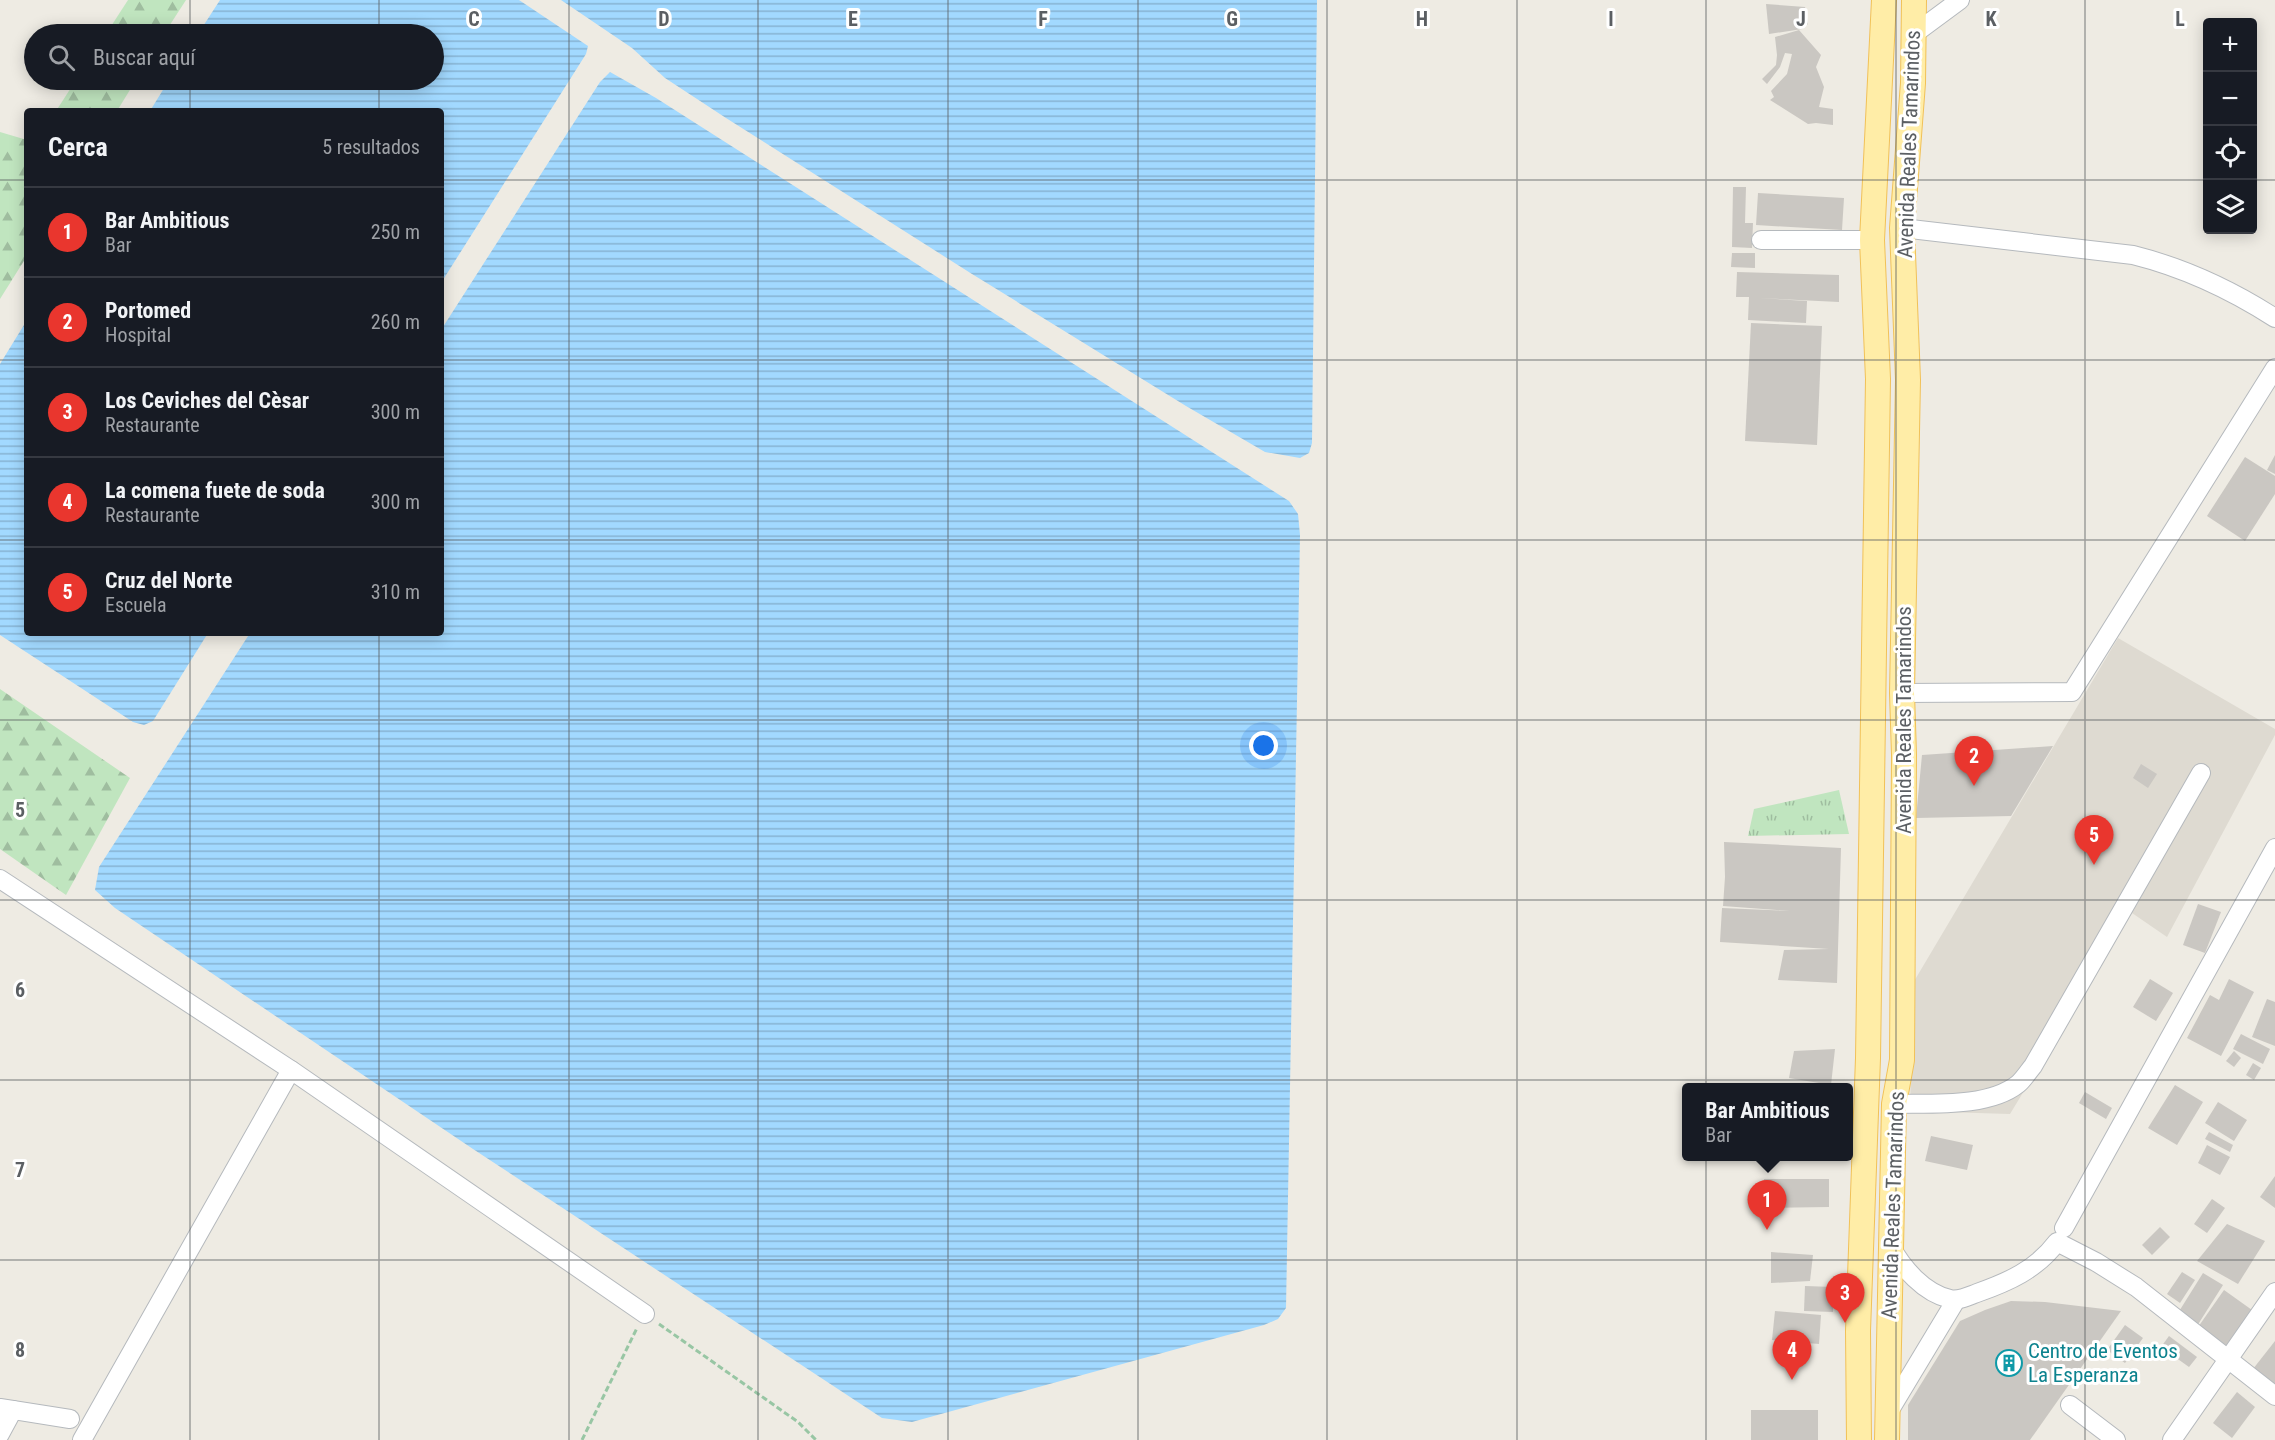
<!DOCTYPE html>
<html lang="es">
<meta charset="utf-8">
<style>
:root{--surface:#171b24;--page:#242831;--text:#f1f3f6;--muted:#9ea1a6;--line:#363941;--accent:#e9362e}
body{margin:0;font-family:"Roboto Condensed",sans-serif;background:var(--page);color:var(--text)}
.controls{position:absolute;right:18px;top:18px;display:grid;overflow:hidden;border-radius:6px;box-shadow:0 3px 15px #0003}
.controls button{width:54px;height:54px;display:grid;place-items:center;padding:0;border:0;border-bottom:2px solid var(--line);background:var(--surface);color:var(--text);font:30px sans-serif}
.you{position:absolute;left:1264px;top:746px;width:21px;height:21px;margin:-15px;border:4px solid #fff;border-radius:50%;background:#1a73e8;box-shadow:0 0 0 9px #1a73e833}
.badge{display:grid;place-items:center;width:39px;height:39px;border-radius:50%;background:var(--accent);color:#fff;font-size:20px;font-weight:700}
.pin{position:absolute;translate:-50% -50px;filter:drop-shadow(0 2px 3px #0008)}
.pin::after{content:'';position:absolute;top:32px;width:21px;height:18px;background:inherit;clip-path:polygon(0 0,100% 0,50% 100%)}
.popup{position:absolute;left:1682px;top:1083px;width:171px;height:78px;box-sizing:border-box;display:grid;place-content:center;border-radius:6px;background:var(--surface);filter:drop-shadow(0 2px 4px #0005);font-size:20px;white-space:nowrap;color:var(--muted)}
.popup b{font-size:22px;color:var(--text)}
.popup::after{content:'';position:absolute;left:50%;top:100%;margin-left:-12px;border:12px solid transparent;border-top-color:var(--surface)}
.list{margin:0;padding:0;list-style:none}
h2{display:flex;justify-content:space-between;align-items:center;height:78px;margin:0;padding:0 24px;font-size:26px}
h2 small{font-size:20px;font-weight:400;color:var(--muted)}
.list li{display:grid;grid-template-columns:39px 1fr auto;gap:18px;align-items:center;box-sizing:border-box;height:90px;padding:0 24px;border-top:2px solid var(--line)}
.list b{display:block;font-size:22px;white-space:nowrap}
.list p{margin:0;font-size:20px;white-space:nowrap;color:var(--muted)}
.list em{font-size:20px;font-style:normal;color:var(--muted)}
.icon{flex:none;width:33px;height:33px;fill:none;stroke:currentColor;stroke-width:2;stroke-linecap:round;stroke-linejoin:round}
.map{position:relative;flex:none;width:2275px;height:1440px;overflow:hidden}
.search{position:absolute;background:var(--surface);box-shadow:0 3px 15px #0003;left:24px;top:24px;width:420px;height:66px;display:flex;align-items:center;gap:15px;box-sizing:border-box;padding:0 21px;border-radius:33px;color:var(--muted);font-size:22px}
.panel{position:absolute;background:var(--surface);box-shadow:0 3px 15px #0003;left:24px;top:108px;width:420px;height:528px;border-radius:6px}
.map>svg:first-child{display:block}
.education{fill:#dedad1}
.grass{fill:url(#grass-tufts)}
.forest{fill:url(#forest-firs)}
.water{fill:url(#water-rules)}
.building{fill:#cac7c2}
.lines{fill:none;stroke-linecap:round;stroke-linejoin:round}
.minor-casing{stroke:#b5b9bd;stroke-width:20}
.major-casing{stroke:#f1c158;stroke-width:26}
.path{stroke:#98c6a4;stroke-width:3;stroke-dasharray:6 3;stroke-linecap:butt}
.minor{stroke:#fff;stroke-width:18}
.major{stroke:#ffeda7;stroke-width:24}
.grid{fill:none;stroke:#5b5f63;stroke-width:1.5;stroke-opacity:0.55}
.labels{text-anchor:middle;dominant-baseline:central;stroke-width:6;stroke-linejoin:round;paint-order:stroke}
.street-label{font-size:21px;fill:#5b5f63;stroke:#fff}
.culture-label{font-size:21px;fill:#0d838f;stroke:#fff;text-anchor:start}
.grid-label{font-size:20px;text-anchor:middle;font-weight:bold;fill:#5b5f63;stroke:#fff;stroke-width:6;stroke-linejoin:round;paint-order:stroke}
</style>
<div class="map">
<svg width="2275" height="1440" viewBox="0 0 2275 1440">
<defs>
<pattern id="grass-tufts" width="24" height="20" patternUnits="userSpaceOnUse" patternTransform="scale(1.5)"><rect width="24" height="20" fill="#c0e5bf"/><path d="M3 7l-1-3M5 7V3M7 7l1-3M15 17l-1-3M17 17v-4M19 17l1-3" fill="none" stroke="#9fbd9f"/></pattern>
<pattern id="forest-firs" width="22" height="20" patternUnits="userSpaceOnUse" patternTransform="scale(1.5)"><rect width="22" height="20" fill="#c0e5bf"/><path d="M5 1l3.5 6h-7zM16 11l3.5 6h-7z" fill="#9fbd9f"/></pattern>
<pattern id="water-rules" width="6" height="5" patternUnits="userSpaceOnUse" patternTransform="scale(1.5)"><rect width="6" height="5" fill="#a2d9ff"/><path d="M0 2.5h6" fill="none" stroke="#87b3d2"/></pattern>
</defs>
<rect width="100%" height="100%" fill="#eeebe3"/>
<path class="education" d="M 2118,638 L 2275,729 L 2275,735 L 2167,937 L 2132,913 L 2010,1114 L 1910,1111 L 1913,983 Z"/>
<path class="grass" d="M 1839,790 L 1849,834 L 1748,836 L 1754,809 Z"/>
<g class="forest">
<path d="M 128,0 L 186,0 L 164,34 L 106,34 Z"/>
<path d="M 76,80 L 136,80 L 117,111 L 56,111 Z"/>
<path d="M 0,132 L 27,140 L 27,256 L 0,299 Z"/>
<path d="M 0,689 L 130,778 L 66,895 L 0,849 Z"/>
</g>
<g class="water">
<path d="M 220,0 L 519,0 L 588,46 L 586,54 L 441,283 L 441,111 L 150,111 L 169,80 L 434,80 L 434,34 L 198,34 Z"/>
<path d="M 561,0 L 1317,0 L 1312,443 L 1309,453 L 1300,458 L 1265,452 L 1186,406 L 972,274 L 726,118 L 665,78 L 632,48 Z"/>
<path d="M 610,72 L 656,98 L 1289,501 L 1298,514 L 1300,535 L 1286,1308 L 1278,1319 L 1264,1325 L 912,1422 L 882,1418 L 473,1149 L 115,908 L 95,890 L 99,867 L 250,633 L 441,633 L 441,330 L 600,82 Z"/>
<path d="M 27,320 L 27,633 L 208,633 L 153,721 L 144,725 L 133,722 L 0,635 L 0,364 Z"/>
</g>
<g class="building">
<path d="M 1766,4 L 1805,7 L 1808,24 L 1802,29 L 1769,34 Z"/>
<path d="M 1799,30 L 1821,55 L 1816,67 L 1824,87 L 1819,107 L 1833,109 L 1833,125 L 1816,123 L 1808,124 L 1770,100 L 1774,97 L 1771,91 L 1787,74 L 1792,54 L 1785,53 L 1780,67 L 1767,84 L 1762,79 L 1776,65 L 1777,55 L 1775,37 Z"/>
<path d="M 1733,187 L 1746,187 L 1745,223 L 1753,223 L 1752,248 L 1732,247 Z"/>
<path d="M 1758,193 L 1844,198 L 1842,230 L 1756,225 Z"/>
<path d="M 1732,253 L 1755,253 L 1755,268 L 1731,267 Z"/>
<path d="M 1737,272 L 1839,275 L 1839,302 L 1759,298 L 1807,301 L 1806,323 L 1748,320 L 1749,297 L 1736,297 Z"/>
<path d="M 1751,323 L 1822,326 L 1817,445 L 1745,441 Z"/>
<path d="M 2275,455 L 2275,474 L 2267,470 Z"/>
<path d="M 2245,457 L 2275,476 L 2275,494 L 2245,541 L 2207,516 Z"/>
<path d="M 2053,746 L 2011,816 L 1916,818 L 1922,755 Z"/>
<path d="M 2141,764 L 2157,774 L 2148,788 L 2133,778 Z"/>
<path d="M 1724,842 L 1841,848 L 1837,983 L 1778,980 L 1784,950 L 1829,949 L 1720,942 L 1722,908 L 1790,911 L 1723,906 L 1725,877 Z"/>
<path d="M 2198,904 L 2221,912 L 2205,953 L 2183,945 Z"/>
<path d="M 2150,979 L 2173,993 L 2156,1021 L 2133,1007 Z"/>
<path d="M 2229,979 L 2254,992 L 2221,1056 L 2187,1038 L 2210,995 L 2219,1000 Z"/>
<path d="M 2267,999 L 2275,1002 L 2275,1046 L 2252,1037 Z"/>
<path d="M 2241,1034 L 2270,1049 L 2263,1064 L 2233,1049 Z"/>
<path d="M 1835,1049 L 1831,1085 L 1789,1078 L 1794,1051 Z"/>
<path d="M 2234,1051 L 2241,1058 L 2234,1067 L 2226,1061 Z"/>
<path d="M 2253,1063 L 2261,1068 L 2254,1080 L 2246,1075 Z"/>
<path d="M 2175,1085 L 2203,1102 L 2177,1145 L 2148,1128 Z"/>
<path d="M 2085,1092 L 2112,1108 L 2106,1119 L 2079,1103 Z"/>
<path d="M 2218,1102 L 2247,1120 L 2234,1141 L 2205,1123 Z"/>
<path d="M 2209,1132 L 2233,1145 L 2230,1152 L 2205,1139 Z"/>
<path d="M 1931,1136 L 1973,1145 L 1967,1170 L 1925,1161 Z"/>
<path d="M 2207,1145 L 2230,1157 L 2220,1175 L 2198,1163 Z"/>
<path d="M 2275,1176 L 2275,1208 L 2260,1197 Z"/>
<path d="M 1764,1179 L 1829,1179 L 1829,1207 L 1765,1208 Z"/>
<path d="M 2212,1199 L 2225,1208 L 2207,1233 L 2194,1224 Z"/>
<path d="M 2227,1224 L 2265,1241 L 2238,1284 L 2197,1261 Z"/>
<path d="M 2160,1227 L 2170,1237 L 2152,1255 L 2142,1245 Z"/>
<path d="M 1771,1252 L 1813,1255 L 1810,1281 L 1771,1283 Z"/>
<path d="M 2182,1272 L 2195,1280 L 2180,1303 L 2167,1294 Z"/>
<path d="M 2203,1273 L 2223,1285 L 2197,1326 L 2178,1313 Z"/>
<path d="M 1805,1286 L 1834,1287 L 1833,1312 L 1804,1311 Z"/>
<path d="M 2224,1290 L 2252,1310 L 2224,1349 L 2196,1330 Z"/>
<path d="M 2011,1301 L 2045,1302 L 2121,1311 L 2030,1440 L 1908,1440 L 1908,1405 L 1960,1321 L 1985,1310 Z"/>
<path d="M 1775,1311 L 1821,1315 L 1819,1344 L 1772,1340 Z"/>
<path d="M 2125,1325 L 2143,1338 L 2125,1363 L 2107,1350 Z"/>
<path d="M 2169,1336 L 2197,1357 L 2189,1367 L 2161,1347 Z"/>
<path d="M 2275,1341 L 2275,1386 L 2253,1369 Z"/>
<path d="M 2237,1392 L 2255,1407 L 2232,1438 L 2213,1423 Z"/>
<rect x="1751" y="1410" width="67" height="30"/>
</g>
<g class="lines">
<defs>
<g id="minor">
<path d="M 1914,34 L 1960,0"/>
<path d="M 1902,228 L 2133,255 C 2185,268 2230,289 2275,318"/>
<path d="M 1761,240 L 1872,240"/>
<path d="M 1902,693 L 2072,692 L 2275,368"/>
<path d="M 0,879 L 291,1070 L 645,1314"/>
<path d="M 1894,1104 C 1930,1103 1988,1108 2018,1084 C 2023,1080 2028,1072 2033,1066 L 2201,773"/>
<path d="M 2064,1228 L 2275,848"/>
<path d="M 1890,1245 C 1902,1268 1924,1293 1950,1299 C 1959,1301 1969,1296 1977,1293 C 2008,1282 2036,1270 2057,1242 L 2096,1262 L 2136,1287 L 2275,1396"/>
<path d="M 2070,1405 L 2116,1440"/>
<path d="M 0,1408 L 70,1419"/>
<path d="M 1888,1413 L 1956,1300"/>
<path d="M 0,1434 L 13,1410"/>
<path d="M 82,1440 L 291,1070"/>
<path d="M 2172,1440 L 2275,1292"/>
</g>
<g id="major">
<path d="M 1859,1440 L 1858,1331 L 1868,1058 L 1878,379 L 1872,240 L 1884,0"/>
<path d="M 1887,1440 L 1894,1104 L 1902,1060 L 1904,755 L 1902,693 L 1908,380 L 1902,228 L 1913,83 L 1914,0"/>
</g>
</defs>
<use href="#minor" class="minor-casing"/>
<use href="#major" class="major-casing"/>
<g class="path">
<path d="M 659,1324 L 798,1422 L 816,1440"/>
<path d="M 582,1440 L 637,1328"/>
</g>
<use href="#minor" class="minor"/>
<use href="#major" class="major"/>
</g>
<path class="grid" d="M 190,0 L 190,34M 379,0 L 379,34M 569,0 L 569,1440M 758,0 L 758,1440M 948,0 L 948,1440M 1138,0 L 1138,1440M 1327,0 L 1327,1440M 1517,0 L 1517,1440M 1706,0 L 1706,1440M 1896,0 L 1896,1440M 2085,0 L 2085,1440M 190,80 L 190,111M 379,80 L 379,111M 0,180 L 27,180M 441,180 L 2208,180M 2252,180 L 2275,180M 0,360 L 27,360M 441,360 L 2275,360M 0,540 L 27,540M 441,540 L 2275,540M 190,633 L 190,1440M 379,633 L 379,1440M 0,720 L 2275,720M 0,900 L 2275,900M 0,1080 L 2275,1080M 0,1260 L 2275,1260"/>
<defs>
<symbol id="building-ring" viewBox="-11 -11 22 22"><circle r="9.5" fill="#fff" stroke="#0f9aa8" stroke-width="1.5"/><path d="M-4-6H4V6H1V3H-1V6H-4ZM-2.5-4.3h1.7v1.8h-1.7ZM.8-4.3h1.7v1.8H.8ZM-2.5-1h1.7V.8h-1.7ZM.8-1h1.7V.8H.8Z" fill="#0f9aa8"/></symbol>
</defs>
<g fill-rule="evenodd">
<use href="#building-ring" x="1994" y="1348" width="30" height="30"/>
</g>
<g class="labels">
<g class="street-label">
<text transform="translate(1909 144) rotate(-88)">Avenida Reales Tamarindos</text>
<text transform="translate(1904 720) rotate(-90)">Avenida Reales Tamarindos</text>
<text transform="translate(1893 1205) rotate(-88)">Avenida Reales Tamarindos</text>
</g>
<g class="culture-label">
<text x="2028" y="1351">Centro de Eventos<tspan x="2028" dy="24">La Esperanza</tspan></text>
</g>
</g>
<g class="grid-label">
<text x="474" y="26">C</text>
<text x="664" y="26">D</text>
<text x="853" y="26">E</text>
<text x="1043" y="26">F</text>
<text x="1232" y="26">G</text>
<text x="1422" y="26">H</text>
<text x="1611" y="26">I</text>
<text x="1801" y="26">J</text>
<text x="1991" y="26">K</text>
<text x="2180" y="26">L</text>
<text x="20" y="817">5</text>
<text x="20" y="997">6</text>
<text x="20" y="1177">7</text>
<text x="20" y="1357">8</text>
</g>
</svg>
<div class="controls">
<button>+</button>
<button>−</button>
<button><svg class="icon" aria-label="locate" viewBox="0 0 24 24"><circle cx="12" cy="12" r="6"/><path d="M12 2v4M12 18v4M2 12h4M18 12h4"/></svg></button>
<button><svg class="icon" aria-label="layers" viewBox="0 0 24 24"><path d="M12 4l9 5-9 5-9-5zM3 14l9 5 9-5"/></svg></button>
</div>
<div class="you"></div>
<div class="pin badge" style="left:1767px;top:1230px">1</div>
<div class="popup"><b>Bar Ambitious</b>Bar</div>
<div class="pin badge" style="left:1974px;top:786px">2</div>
<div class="pin badge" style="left:1845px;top:1323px">3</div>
<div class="pin badge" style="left:1792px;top:1380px">4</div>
<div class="pin badge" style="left:2094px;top:865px">5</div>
<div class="search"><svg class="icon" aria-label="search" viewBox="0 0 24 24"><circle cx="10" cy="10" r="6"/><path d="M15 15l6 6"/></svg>Buscar aquí</div>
<section class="panel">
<h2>Cerca<small>5 resultados</small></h2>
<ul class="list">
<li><span class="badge">1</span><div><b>Bar Ambitious</b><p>Bar</p></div><em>250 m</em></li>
<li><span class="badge">2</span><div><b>Portomed</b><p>Hospital</p></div><em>260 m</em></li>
<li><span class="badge">3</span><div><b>Los Ceviches del Cèsar</b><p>Restaurante</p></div><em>300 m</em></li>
<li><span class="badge">4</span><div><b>La comena fuete de soda</b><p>Restaurante</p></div><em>300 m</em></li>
<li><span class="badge">5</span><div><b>Cruz del Norte</b><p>Escuela</p></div><em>310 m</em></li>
</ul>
</section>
</div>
